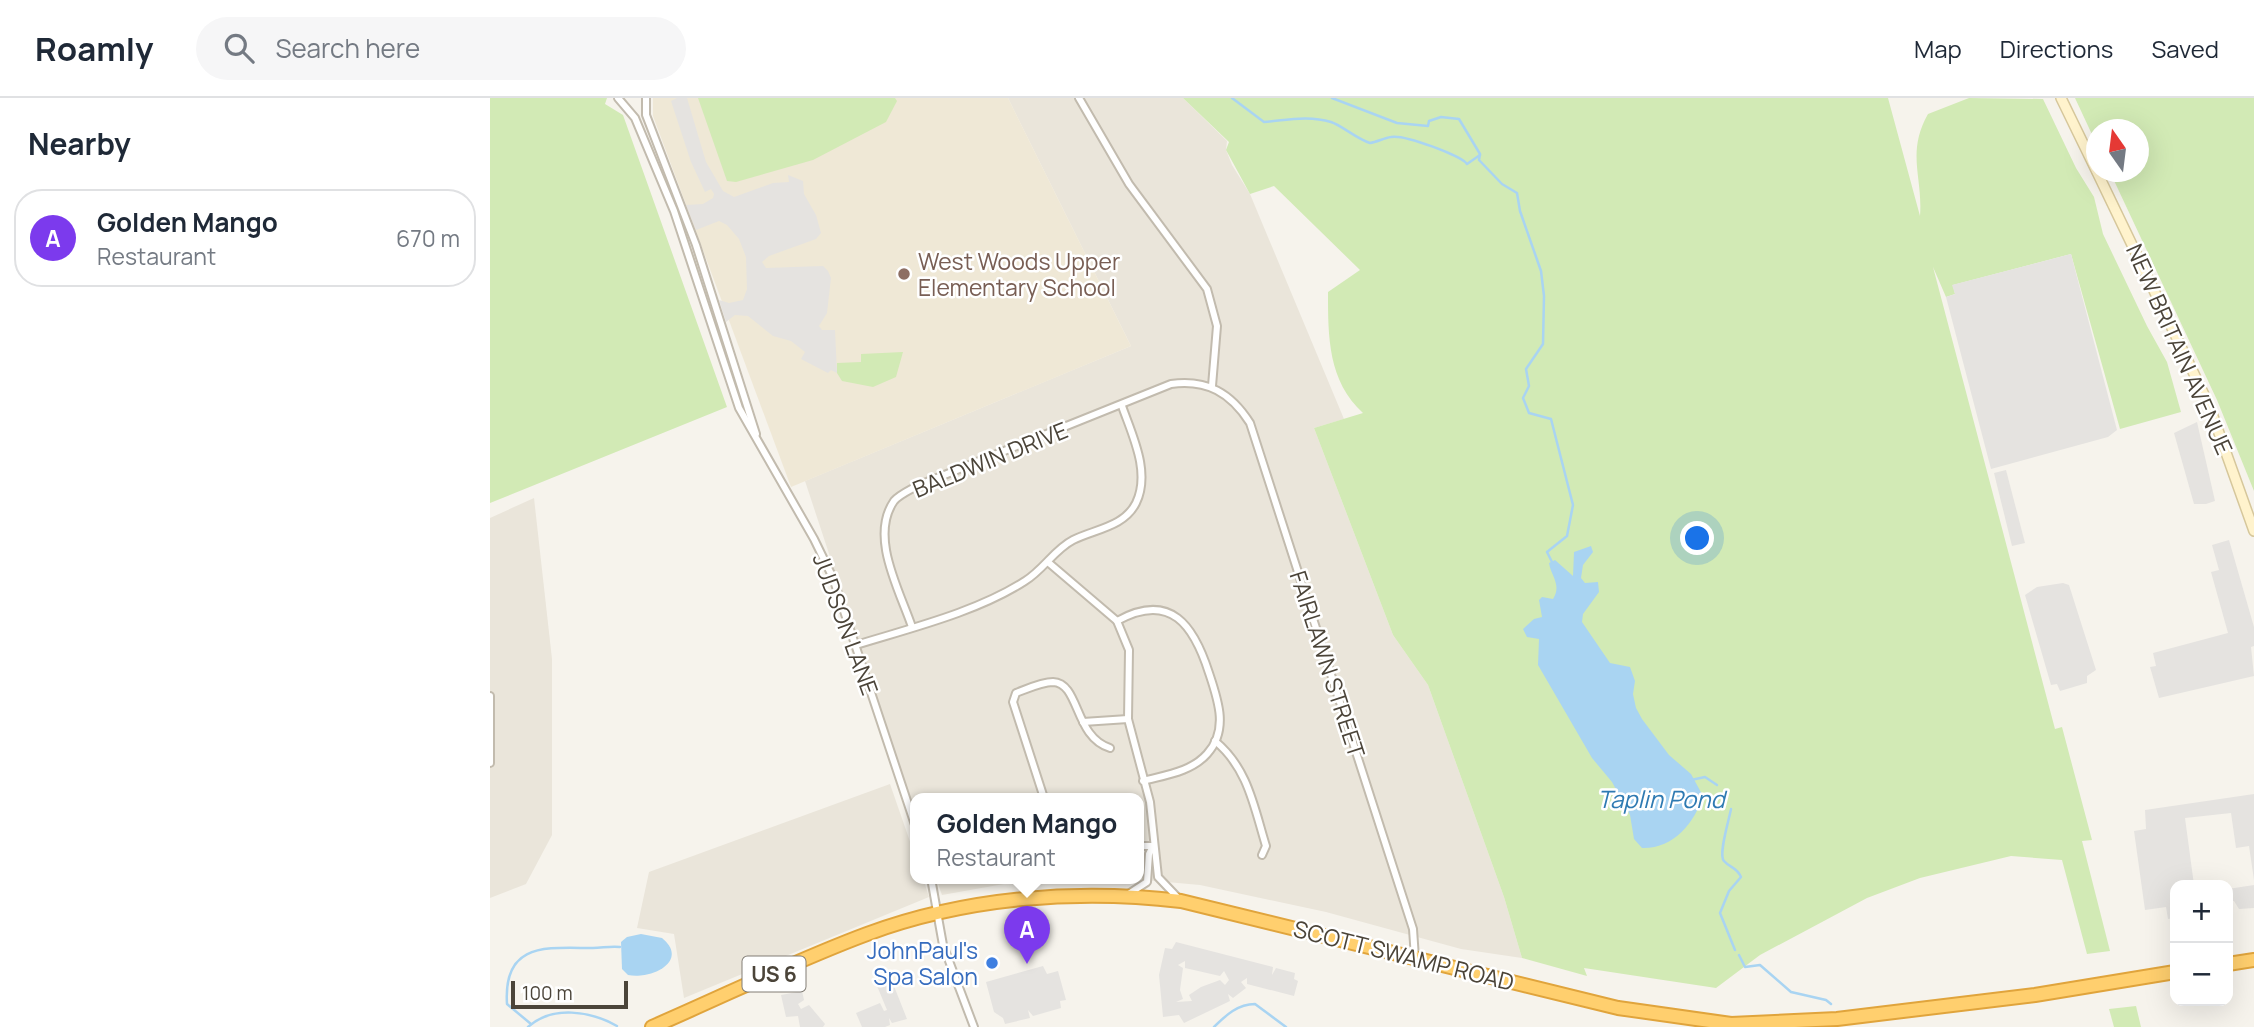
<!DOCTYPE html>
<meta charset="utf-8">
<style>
:root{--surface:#fff;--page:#f6f6f7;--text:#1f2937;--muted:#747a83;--line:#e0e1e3;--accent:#7c3aed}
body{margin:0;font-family:Manrope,sans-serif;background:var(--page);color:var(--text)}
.controls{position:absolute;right:21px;bottom:21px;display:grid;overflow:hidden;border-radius:14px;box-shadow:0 7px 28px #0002}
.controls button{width:63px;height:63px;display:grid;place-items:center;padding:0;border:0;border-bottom:2px solid var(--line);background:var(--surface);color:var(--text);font:35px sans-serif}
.compass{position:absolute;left:1596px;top:21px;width:63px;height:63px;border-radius:50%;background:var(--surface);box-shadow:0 7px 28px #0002;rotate:346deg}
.scale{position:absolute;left:21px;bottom:18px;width:117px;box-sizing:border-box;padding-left:7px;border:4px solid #4b4439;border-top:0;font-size:19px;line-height:24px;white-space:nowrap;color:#4b4439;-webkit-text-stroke:5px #fff;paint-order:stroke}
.you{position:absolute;left:1208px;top:441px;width:24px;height:24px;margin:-18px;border:5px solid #fff;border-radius:50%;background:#1a73e8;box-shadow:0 0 0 10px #1a73e833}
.badge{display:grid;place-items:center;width:46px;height:46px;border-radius:50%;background:var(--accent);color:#fff;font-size:23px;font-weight:700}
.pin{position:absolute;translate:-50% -58px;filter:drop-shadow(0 2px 4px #0008)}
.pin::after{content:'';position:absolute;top:37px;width:24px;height:21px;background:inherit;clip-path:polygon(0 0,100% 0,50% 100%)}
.popup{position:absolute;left:420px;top:695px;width:234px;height:91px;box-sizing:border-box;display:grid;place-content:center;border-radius:14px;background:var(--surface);filter:drop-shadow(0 2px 5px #0005);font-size:23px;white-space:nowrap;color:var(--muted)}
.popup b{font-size:26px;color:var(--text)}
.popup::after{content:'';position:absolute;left:50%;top:100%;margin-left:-14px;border:14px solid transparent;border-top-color:var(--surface)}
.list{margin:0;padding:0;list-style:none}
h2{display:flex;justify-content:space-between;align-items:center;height:91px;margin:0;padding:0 28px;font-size:30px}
h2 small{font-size:23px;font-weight:400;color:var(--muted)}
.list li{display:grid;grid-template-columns:46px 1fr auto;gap:21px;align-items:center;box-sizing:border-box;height:98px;margin:0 14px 14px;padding:0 14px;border:2px solid var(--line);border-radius:28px}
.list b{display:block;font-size:26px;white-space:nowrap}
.list p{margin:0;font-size:23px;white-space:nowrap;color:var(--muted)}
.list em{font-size:23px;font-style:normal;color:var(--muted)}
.icon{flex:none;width:38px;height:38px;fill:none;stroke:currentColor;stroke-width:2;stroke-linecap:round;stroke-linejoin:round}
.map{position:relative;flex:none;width:1764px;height:929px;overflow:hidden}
header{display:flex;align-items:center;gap:42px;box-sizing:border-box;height:98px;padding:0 35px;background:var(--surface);border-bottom:2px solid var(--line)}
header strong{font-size:33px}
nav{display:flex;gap:38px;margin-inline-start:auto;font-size:24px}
.search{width:490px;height:63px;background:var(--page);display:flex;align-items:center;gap:18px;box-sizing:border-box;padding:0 24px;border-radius:38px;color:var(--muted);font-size:26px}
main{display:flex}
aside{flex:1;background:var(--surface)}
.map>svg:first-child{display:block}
.residential{fill:#eae5da}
.education{fill:#efe8d6}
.green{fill:#d2eab5}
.parking{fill:#e5e3e0;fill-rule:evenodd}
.water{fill:#a9d4f2}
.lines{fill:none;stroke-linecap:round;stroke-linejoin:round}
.stream{stroke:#a9d4f2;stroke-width:2.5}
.street-casing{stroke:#c2bbae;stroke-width:10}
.secondary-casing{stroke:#d6c79b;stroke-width:12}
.highway-casing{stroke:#e0a43c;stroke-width:16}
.street{stroke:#fff;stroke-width:6}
.secondary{stroke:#fff3cd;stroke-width:9}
.highway{stroke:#ffcf6e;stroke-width:12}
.education-dot{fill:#8d6e63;stroke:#fff;stroke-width:2.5}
.shop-dot{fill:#3f7fe0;stroke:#fff;stroke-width:2.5}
.labels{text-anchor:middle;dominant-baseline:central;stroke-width:5;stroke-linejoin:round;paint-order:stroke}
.shield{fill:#fff;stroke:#817c74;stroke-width:2}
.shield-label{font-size:21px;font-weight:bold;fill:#4b4439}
.education-label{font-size:23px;fill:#785e54;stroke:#fff;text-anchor:start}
.street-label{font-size:23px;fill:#4b4439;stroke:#fff}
.shop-label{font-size:23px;fill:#366cbe;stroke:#fff;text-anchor:end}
.water-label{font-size:24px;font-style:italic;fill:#2e7ab2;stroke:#fff}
</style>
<header>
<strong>Roamly</strong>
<div class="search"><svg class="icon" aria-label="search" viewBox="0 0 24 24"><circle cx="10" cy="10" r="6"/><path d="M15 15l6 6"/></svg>Search here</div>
<nav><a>Map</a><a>Directions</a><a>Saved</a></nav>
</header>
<main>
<aside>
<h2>Nearby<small></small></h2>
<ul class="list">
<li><span class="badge">A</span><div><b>Golden Mango</b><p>Restaurant</p></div><em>670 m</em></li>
</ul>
</aside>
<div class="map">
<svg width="1764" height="929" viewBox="0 0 1764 929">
<rect width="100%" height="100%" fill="#f6f3ec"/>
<g class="residential">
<path d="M 518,0 L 693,0 L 737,43 L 736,52 L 742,67 L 760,96 L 854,321 L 824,330 L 903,537 L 938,587 L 1014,799 L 1032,860 L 971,851 L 836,814 L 710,787 L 632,780 L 649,780 L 649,700 L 425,700 L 425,716 L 315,383 L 641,248 Z"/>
<path d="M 44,400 L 62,561 L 62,737 L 36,786 L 0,800 L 0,420 Z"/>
<path d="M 400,686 L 425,758 L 425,780 L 433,780 L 439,799 L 194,900 L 184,836 L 147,830 L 159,774 Z"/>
<path d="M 446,780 L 547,780 L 452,797 Z"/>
</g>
<path class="education" d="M 163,0 L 518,0 L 641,248 L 301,389 L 163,18 Z"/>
<g class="green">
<path d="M 0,0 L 117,0 L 115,6 L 133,17 L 237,309 L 0,405 Z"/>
<path d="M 208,0 L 405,0 L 407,3 L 396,24 L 323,62 L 246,84 L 237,83 Z"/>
<path d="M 693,0 L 1398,0 L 1430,118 C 1433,79 1416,55 1438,16 L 1479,0 L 1553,1 L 1586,70 L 1604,99 L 1613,136 L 1657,228 L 1677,264 L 1691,314 L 1630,331 L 1581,156 L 1463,187 L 1465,196 L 1456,199 L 1443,169 L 1565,631 L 1572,629 L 1602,742 L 1592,743 L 1620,853 L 1597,856 L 1572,762 L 1521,758 L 1430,780 L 1377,800 L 1270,857 L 1226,890 L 1094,870 L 1097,878 L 1032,860 L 1014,799 L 938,587 L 903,537 L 824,330 L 873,315 C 838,283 838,239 838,194 L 870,172 L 784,88 L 760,96 L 736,52 L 739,44 Z"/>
<path d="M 1585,0 L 1764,0 L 1764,393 L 1727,302 L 1620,74 L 1648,74 L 1648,32 L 1606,32 L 1606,45 Z"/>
<path d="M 413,254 L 406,279 L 383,289 L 352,283 L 347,275 L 347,265 L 371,264 L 371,256 Z"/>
<path d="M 1646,908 L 1651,929 L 1624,929 L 1619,911 Z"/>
</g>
<g class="parking">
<path d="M 187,0 L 197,0 L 216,64 L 233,93 L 244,99 L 283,85 L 299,84 L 298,77 L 313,83 L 314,96 L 326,117 L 331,135 L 326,141 L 279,158 L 272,164 L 276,170 L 333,168 L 338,173 L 341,180 L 337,215 L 329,228 L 332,232 L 345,232 L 347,275 L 341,272 L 338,275 L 311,261 L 315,254 L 301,243 L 283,238 L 258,218 L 245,217 L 236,224 L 229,202 L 239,205 L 253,202 L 257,191 L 256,159 L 249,141 L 237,127 L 229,123 L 206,132 L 196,107 L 213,106 L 223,100 L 224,96 L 221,91 L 215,94 L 201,64 L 181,3 Z"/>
<path d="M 1581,156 L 1627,332 L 1618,339 L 1501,371 L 1456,199 L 1465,196 L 1462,187 Z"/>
<path d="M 1707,324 L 1725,403 L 1716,406 L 1704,406 L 1684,335 Z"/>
<path d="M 1516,372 L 1535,445 L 1522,448 L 1504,375 Z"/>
<path d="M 1739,442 L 1764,529 L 1764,548 L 1761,549 L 1764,578 L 1669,600 L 1660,569 L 1666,568 L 1663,555 L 1738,535 L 1721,474 L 1729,472 L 1722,447 Z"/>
<path d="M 1573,485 L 1579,487 L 1606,572 L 1597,578 L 1597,585 L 1570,593 L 1567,586 L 1561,587 L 1535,497 L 1547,489 Z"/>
<path d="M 1764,696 L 1764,782 L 1759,748 L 1746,750 L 1741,715 L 1695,720 L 1704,787 L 1685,787 L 1685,820 L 1678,821 L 1676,809 L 1655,812 L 1644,733 L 1656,731 L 1655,712 Z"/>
<path d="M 1764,787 L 1764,810 L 1749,811 L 1744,803 L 1738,802 L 1738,791 Z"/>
<path d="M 686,844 L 783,869 L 782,877 L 786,870 L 805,875 L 804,881 L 808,883 L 804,898 L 757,886 L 757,880 L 751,884 L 756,890 L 743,900 L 738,896 L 740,903 L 694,925 L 689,917 L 673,919 L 669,877 L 675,850 L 682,851 ZM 695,863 L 695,870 L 730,878 L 734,873 L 739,882 L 735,887 L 730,882 L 711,889 L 699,897 L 702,903 L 686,904 L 693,901 L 690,892 L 693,870 L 688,867 Z"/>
<path d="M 553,868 L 557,876 L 568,873 L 576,902 L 570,903 L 571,910 L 543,918 L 538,912 L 540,920 L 515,926 L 513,920 L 504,914 L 496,884 Z"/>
<path d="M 400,878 L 417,921 L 402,925 L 399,920 L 400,927 L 395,929 L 372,929 L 366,915 L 390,905 L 394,913 L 397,912 L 385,883 Z"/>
<path d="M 312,893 L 314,902 L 308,906 L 311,911 L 319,907 L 335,926 L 333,929 L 310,929 L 308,918 L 296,919 L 291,897 Z"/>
</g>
<g class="water">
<path d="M 1101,448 L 1103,454 L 1093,467 L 1091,480 L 1095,485 L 1108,484 L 1109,494 L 1093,516 L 1092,524 L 1120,565 L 1140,569 L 1145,583 L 1143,596 L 1146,610 L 1152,621 L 1179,657 L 1201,676 L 1213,698 C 1204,726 1183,751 1152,750 L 1144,741 L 1140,717 L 1122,684 L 1102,660 L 1048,567 L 1049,541 L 1037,539 L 1033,531 L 1044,521 L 1052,519 L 1049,502 L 1052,499 L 1063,501 C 1072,487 1061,478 1059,465 L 1065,462 L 1083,478 L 1084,454 Z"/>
<path d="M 151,836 L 172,840 C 200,863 161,882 138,877 L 132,871 L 131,844 L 137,839 Z"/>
</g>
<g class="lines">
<g class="stream">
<path d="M 742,0 L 774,24 C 797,22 819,17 841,24 C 851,27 867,41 880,45 C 887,44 894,40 901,39 C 914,36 972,58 977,66 L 990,57"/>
<path d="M 842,0 L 907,25 L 938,28 L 939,23 L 951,19 L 969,21 L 990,56 L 989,62 L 1012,86 L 1027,95 L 1030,113 L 1051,173 L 1054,198 L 1053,246 L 1036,271 L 1039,288 L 1033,300 L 1039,315 L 1061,321 L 1083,407 L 1077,438 L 1057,454 L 1062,464"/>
<path d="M 1201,682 L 1215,679 L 1227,687"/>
<path d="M 1241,711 C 1239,722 1228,757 1234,763 C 1240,770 1247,769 1251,779 L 1239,793 L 1230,815 L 1245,852"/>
<path d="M 1249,857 L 1255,869 L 1270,867 L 1301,894 L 1336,902 L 1341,906"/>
<path d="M 41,926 L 17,906 C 13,843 57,850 103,850 C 112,850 120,848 130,849"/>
<path d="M 38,929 C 62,907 101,913 127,928"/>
<path d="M 724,929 C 736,917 748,906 765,906 L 796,929"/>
</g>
<defs>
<g id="street">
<path d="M 128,0 L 145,20 L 184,113 L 249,310 L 324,441 L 343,480 L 425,727"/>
<path d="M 156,0 L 156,17 L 206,147 L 266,336"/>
<path d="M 589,0 L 639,86 L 717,191 L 727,228 L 722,288"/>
<path d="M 559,465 L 627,523 L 639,552 L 638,621 L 660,704 L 668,779 L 689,801"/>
<path d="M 627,523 C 681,493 704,528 719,575 C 728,602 739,632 717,656 C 701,674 675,677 653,683"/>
<path d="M 422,529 C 410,493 379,439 404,403 C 409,397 420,392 427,388 L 681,286 C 717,281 741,295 760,325 L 923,831 L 925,860"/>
<path d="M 366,547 C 421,530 487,514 535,483 C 553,472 565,451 583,442 C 605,431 634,429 646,405 C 661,374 642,337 632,308"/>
<path d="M 0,598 L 0,665"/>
<path d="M 593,624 L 638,621"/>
<path d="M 725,643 C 758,670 764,709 776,748 L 772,757"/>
<path d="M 554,700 L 523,604 L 526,595 C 537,591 551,584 563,584 C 590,585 584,639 620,650"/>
<path d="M 649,748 L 663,748"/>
<path d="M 441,780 L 453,847 L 484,929"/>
<path d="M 637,797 L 657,784 L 659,756 L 663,748"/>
</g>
<g id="secondary">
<path d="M 1571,0 L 1606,72"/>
<path d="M 1607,74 L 1719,307 L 1764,433"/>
</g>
<g id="highway">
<path d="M 1738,866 L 1764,862"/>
<path d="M 162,929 C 234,898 304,863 377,836 C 477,799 587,791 691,803 L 1128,910 L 1241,926 L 1347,921 L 1545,897 L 1685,874"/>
</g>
</defs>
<use href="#street" class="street-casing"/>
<use href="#secondary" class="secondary-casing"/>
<use href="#highway" class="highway-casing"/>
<use href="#street" class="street"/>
<use href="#secondary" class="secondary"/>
<use href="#highway" class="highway"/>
</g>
<circle class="education-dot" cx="414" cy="176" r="7"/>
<circle class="shop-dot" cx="502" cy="865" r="7"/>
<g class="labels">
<rect class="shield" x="252.5" y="858.5" width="63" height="35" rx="5"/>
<g class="shield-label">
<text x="284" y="876">US 6</text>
</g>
<g class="education-label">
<text x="428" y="163">West Woods Upper<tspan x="428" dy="26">Elementary School</tspan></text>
</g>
<g class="street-label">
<text transform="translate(1690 251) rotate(66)">NEW BRITAIN AVENUE</text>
<text transform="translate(500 361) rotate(-22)">BALDWIN DRIVE</text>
<text transform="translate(356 526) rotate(70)">JUDSON LANE</text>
<text transform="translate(838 566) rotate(72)">FAIRLAWN STREET</text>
<text transform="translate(914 857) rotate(14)">SCOTT SWAMP ROAD</text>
</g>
<g class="shop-label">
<text x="488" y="852">JohnPaul's<tspan x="488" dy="26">Spa Salon</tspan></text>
</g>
<g class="water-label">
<text x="1171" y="700">Taplin Pond</text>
</g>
</g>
</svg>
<div class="controls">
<button>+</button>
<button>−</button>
</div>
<svg class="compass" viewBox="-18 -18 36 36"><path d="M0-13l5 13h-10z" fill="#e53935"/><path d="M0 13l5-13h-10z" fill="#747a83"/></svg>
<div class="scale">100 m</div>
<div class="you"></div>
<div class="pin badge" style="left:537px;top:866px">A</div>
<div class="popup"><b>Golden Mango</b>Restaurant</div>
</div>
</main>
